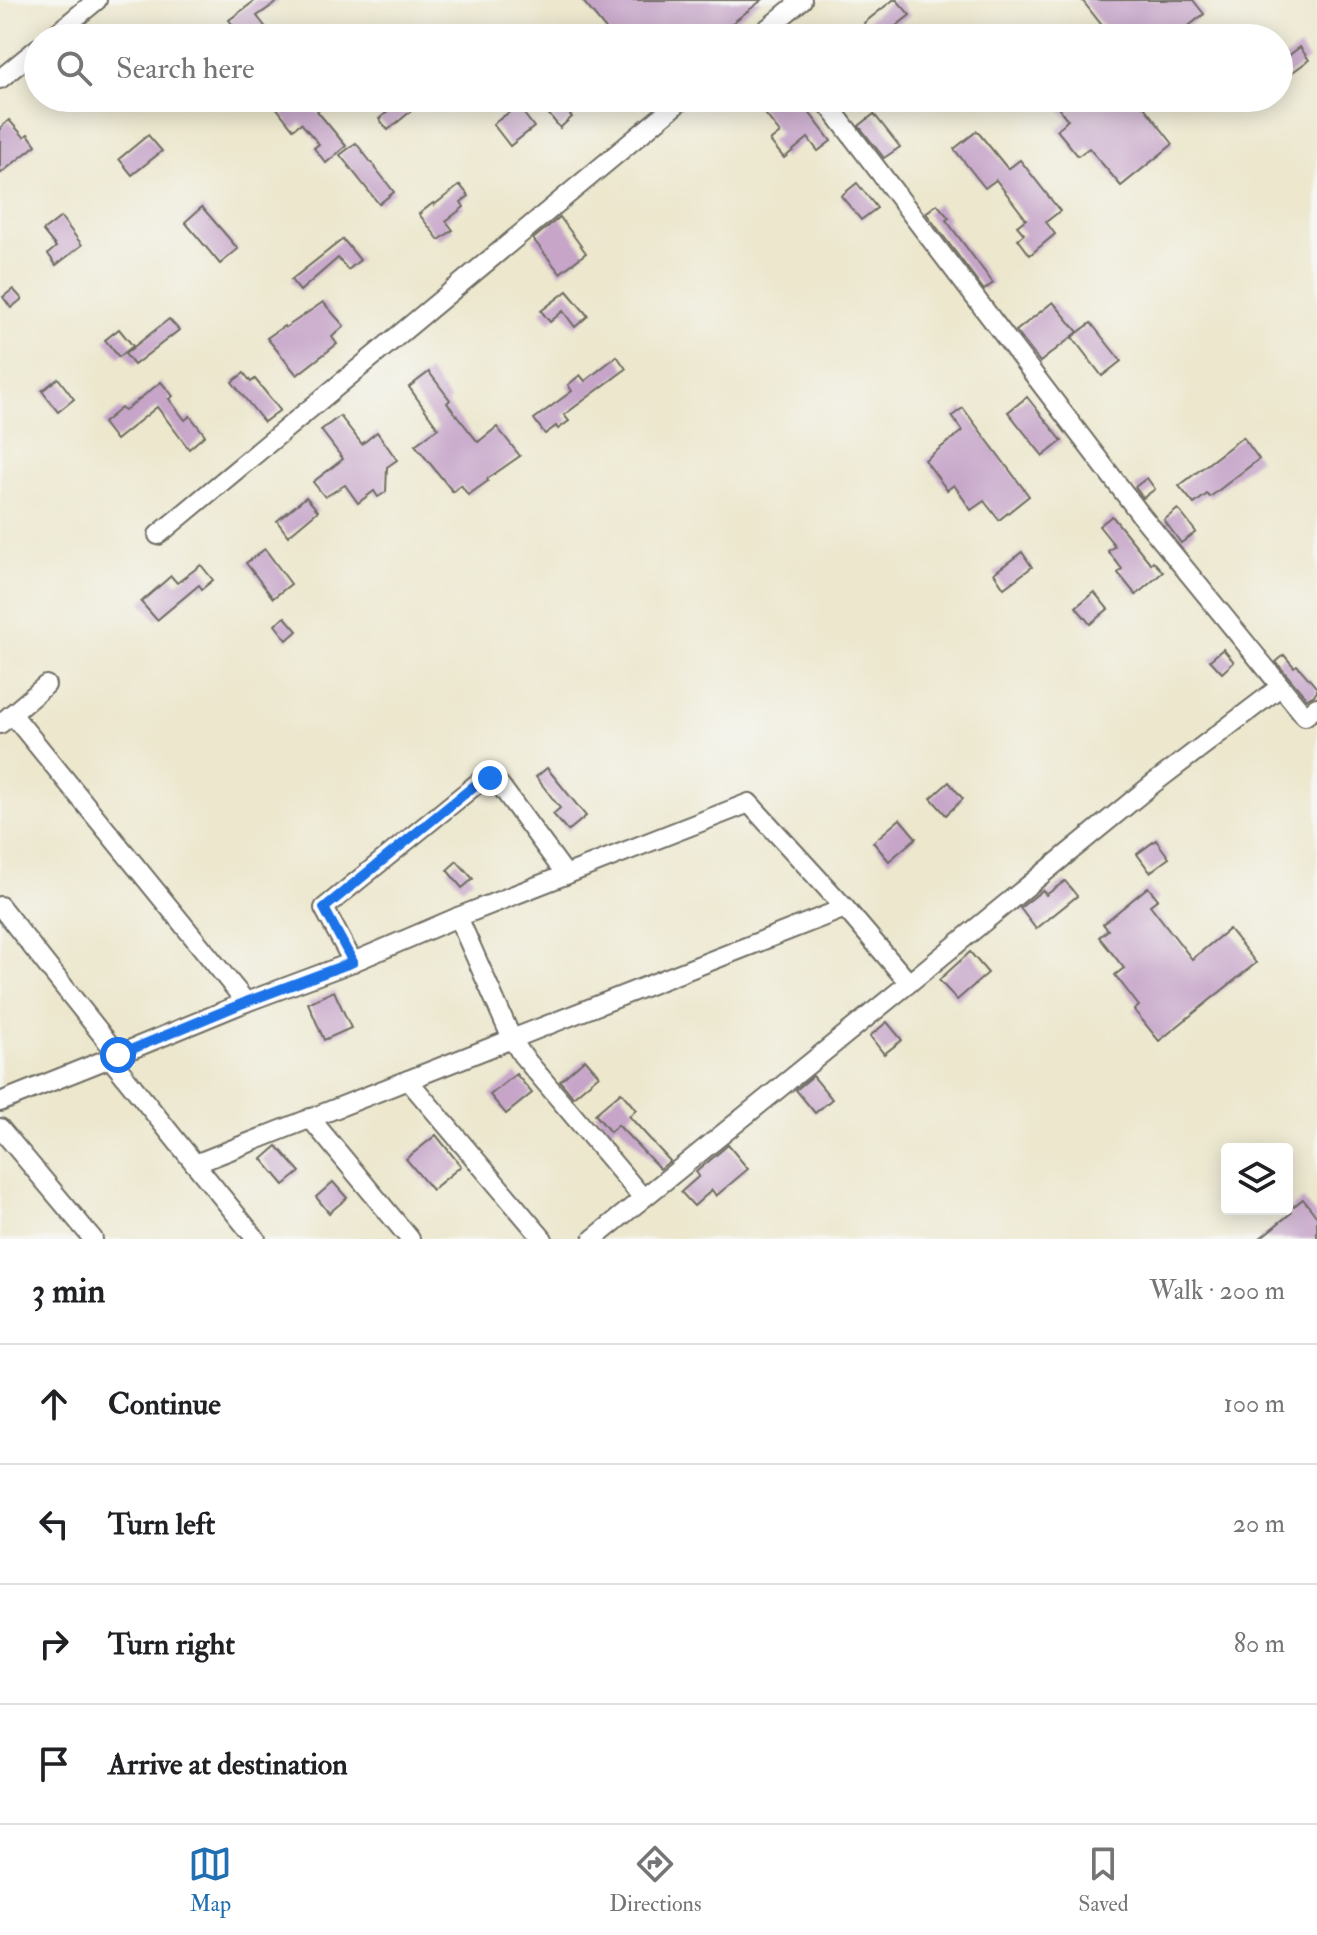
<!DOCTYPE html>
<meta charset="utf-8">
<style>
:root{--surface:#fff;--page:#f6f6f6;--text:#202124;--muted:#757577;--line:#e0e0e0;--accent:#1f6fb2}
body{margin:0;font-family:"IM FELL Double Pica",serif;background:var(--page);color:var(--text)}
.controls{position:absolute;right:24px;bottom:24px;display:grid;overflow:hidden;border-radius:8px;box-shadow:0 4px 20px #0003}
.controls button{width:72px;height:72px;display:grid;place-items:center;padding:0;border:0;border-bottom:2px solid var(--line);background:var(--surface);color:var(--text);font:40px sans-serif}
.stop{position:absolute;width:24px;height:24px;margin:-18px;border:6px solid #1a73e8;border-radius:50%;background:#fff}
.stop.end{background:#1a73e8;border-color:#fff;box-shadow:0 2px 8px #0008}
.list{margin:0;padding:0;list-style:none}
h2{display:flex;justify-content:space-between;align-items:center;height:104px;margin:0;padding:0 32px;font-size:34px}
h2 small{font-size:26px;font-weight:400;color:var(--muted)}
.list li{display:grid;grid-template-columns:52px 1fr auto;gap:24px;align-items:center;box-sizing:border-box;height:120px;padding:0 32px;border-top:2px solid var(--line)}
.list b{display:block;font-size:30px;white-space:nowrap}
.list em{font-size:26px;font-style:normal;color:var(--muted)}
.icon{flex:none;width:44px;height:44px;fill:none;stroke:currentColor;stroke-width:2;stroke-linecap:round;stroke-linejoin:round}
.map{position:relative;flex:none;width:1317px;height:1239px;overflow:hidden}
.search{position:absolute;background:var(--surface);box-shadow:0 4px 20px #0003;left:24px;right:24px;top:24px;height:88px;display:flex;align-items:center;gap:20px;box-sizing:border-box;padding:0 28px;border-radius:44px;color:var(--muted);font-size:30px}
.sheet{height:584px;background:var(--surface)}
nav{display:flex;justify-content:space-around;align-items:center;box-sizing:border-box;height:112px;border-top:2px solid var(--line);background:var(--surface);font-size:22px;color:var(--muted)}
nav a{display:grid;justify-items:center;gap:4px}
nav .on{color:var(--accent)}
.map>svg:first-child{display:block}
.building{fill:#c6a5c9}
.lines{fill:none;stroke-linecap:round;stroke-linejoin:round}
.street-casing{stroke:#6f6d64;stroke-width:22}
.street{stroke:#fff;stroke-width:18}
.route{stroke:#1a73e8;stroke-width:10}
</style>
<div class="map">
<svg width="1317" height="1239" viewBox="0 0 1317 1239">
<rect width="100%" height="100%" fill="#f6f6f2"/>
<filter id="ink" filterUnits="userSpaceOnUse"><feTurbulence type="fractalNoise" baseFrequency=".0125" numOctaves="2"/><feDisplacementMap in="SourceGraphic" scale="16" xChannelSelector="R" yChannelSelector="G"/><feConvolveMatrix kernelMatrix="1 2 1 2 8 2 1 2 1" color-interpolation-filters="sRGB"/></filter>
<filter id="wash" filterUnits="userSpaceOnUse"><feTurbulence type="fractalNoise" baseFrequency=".006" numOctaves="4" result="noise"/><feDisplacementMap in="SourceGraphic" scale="32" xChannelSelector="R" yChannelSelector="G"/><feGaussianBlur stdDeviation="1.8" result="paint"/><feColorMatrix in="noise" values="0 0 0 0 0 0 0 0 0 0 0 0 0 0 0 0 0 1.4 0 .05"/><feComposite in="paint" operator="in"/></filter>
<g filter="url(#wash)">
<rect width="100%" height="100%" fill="#ece7cd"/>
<g id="blocks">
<g class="building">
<path d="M 256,0 L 280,0 L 257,16 L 274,38 L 243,38 L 229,20 Z"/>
<path d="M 582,0 L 762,0 L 713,38 L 613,38 Z"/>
<path d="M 893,0 L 897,0 L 910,15 L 881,38 L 876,38 L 864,23 Z"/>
<path d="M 1082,0 L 1193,0 L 1204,14 L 1173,38 L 1169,38 L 1161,28 L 1149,38 L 1112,38 Z"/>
<path d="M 1300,47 L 1309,60 L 1279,82 L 1279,63 Z"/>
<path d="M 269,98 L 332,98 L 317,111 L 346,146 L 326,163 L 314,148 L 319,144 L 301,123 L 293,129 Z"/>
<path d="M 391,98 L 408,98 L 416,107 L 388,130 L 379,119 L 396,105 Z"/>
<path d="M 553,98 L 556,98 L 572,117 L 560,128 L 543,107 Z"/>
<path d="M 753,98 L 798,98 L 831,141 L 818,151 L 808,138 L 784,158 L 770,141 L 780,133 Z"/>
<path d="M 1050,98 L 1137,98 L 1173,144 L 1121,186 L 1089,148 L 1078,156 L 1057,130 L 1068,120 Z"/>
<path d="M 518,106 L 534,127 L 510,146 L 493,124 Z"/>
<path d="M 874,114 L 900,147 L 884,158 L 859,126 Z"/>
<path d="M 9,120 L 24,137 L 28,134 L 36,145 L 0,174 L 0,128 Z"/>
<path d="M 977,131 L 1008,169 L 1020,160 L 1060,211 L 1046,222 L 1055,234 L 1030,255 L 1018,239 L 1024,234 L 1017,226 L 1026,219 L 996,180 L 985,188 L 954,149 Z"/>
<path d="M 148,135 L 162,151 L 132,175 L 119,159 Z"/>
<path d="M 356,143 L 394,192 L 379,204 L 340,155 Z"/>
<path d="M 857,183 L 877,208 L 861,220 L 841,196 Z"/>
<path d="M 460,185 L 469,196 L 461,202 L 464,207 L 446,221 L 453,230 L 439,240 L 419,214 L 433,203 L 434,205 Z"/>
<path d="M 937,204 L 949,218 L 946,220 L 993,283 L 984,290 L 926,213 Z"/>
<path d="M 202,207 L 238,249 L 220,264 L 185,222 Z"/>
<path d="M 61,217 L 82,245 L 56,265 L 48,254 L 56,247 L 43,231 Z"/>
<path d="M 560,217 L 586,253 L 560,273 L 533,239 Z"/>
<path d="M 343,239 L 360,260 L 348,270 L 338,258 L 300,291 L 291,280 Z"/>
<path d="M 13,289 L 22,299 L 11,308 L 3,297 Z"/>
<path d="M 567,291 L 588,316 L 575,327 L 563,311 L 550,322 L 541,311 Z"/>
<path d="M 323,302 L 344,326 L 332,337 L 337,344 L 297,375 L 267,338 L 284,326 L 285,328 Z"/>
<path d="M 1053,302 L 1078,332 L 1040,362 L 1016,331 Z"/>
<path d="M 169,319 L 179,330 L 134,365 L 125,354 Z"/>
<path d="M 1091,323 L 1121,361 L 1102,376 L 1072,337 Z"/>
<path d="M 119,329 L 133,346 L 119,357 L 105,340 Z"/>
<path d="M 617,356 L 626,369 L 564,415 L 569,421 L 558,429 L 556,426 L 545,434 L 534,419 L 572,391 L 568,385 L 580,375 L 585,381 Z"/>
<path d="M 429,372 L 450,400 L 447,403 L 478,442 L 497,427 L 520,456 L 487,479 L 488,481 L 468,495 L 461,485 L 453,492 L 415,445 L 438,428 L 409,387 Z"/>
<path d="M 244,373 L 251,382 L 255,379 L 280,410 L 264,422 L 232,382 Z"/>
<path d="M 58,378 L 74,399 L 58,412 L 42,391 Z"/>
<path d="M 161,382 L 173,396 L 169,399 L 185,420 L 190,416 L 205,435 L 189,449 L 157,407 L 116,440 L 103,423 L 121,408 L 124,411 Z"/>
<path d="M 1027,397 L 1062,441 L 1043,456 L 1008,412 Z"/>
<path d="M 963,408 L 1029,496 L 999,520 L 984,501 L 971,510 L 954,485 L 947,490 L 925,460 L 962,431 L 952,416 Z"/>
<path d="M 340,416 L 362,444 L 377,432 L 397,460 L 387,467 L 386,492 L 378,497 L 374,491 L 358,503 L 345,485 L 325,497 L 313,482 L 343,459 L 321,430 Z"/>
<path d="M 1243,437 L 1259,459 L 1210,497 L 1207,494 L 1194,504 L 1179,486 Z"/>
<path d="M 1147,478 L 1155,489 L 1143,498 L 1135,487 Z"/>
<path d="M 306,497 L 318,511 L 288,536 L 277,521 Z"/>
<path d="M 1178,509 L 1196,532 L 1181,543 L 1164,520 Z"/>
<path d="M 1112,516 L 1151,564 L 1153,561 L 1163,572 L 1136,595 L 1118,573 L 1122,569 L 1108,551 L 1115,546 L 1099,526 Z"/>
<path d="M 265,549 L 291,584 L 273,598 L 246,563 Z"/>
<path d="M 1022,552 L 1032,567 L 1004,588 L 994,573 Z"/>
<path d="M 201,565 L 213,580 L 202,589 L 199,585 L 157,620 L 141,602 L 171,576 L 177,583 Z"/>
<path d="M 1094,592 L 1108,609 L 1090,624 L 1076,607 Z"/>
<path d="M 285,617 L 297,631 L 287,640 L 275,625 Z"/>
<path d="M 1223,649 L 1234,662 L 1222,673 L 1210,660 Z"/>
<path d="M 1284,655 L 1294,667 L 1297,665 L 1317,688 L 1317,692 L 1313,696 L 1307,699 L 1276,662 Z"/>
<path d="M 547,768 L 586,816 L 568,831 L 553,814 L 560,808 L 536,777 Z"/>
<path d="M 949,782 L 963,799 L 946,815 L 931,798 Z"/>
<path d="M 900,819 L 916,838 L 889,861 L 873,842 Z"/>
<path d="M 1156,840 L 1169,858 L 1150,872 L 1137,854 Z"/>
<path d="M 457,861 L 473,879 L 462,888 L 447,870 Z"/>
<path d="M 1065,881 L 1077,896 L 1036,929 L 1020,908 L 1043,890 L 1046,895 Z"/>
<path d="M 1148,887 L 1158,899 L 1150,905 L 1192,959 L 1229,929 L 1256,963 L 1159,1041 L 1134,1010 L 1139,1006 L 1115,975 L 1124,968 L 1099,937 L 1108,930 L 1103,924 Z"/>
<path d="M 970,952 L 988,973 L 957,1000 L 939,980 Z"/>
<path d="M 334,991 L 351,1028 L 324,1040 L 308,1003 Z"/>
<path d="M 887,1022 L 902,1040 L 884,1054 L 870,1036 Z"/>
<path d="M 585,1059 L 599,1075 L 573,1097 L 560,1081 Z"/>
<path d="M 516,1074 L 532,1093 L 506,1114 L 490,1095 Z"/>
<path d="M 813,1076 L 832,1099 L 815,1113 L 796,1090 Z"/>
<path d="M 621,1092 L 636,1110 L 629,1116 L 670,1161 L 660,1169 L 618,1125 L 610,1132 L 595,1114 Z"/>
<path d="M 436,1135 L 461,1166 L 432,1190 L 406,1159 Z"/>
<path d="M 728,1145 L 748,1169 L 716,1196 L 712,1190 L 694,1206 L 681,1192 L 699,1176 L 696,1172 Z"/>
<path d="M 277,1146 L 300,1172 L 284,1185 L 262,1159 Z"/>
<path d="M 333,1182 L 347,1198 L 329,1213 L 316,1197 Z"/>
<path d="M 1303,1199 L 1317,1217 L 1317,1239 L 1259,1239 L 1291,1213 L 1289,1210 Z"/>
</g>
</g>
</g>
<g filter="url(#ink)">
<use href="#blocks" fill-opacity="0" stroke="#6f6d64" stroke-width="2"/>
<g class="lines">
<defs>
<g id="street">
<path d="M 51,38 L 97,0"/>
<path d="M 756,38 L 802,0"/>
<path d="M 0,79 L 38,48"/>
<path d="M 823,98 L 1141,515 L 1305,716 L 1317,707"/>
<path d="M 158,535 L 684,98"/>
<path d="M 12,714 L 46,685"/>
<path d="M 0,724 L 12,714 L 246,1002 L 353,962 L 458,917 L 512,1039 L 845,908 L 909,983 L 593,1239"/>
<path d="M 0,906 L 118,1055"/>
<path d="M 458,917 L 749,803 L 845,908"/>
<path d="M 353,962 L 324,908 L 479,782 L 490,778 L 500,785 L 566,875"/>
<path d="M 909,983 L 1154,783 L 1280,687"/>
<path d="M 110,1058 L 246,1002"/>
<path d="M 408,1080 L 543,1239"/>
<path d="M 0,1102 L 110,1058 L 195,1164 L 512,1039 L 522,1055 L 643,1198"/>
<path d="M 310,1118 L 410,1239"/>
<path d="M 0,1128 L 93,1239"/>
<path d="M 195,1164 L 256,1239"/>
</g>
</defs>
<use href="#street" class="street-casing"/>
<use href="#street" class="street"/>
</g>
</g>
<g class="lines" filter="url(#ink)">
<path class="route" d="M 118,1055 L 246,1002 L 353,962 L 324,908 L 479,782 L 490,778"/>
</g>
</svg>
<div class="controls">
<button><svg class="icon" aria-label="layers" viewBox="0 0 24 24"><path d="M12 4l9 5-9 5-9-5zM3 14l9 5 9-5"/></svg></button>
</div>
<div class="stop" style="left:118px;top:1055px"></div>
<div class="stop end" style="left:490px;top:778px"></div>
<div class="search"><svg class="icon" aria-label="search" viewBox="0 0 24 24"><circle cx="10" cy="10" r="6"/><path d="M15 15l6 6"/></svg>Search here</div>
</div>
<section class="sheet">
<h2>3 min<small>Walk · 200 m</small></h2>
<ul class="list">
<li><svg class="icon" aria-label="ahead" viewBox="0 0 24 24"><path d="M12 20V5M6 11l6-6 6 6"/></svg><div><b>Continue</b></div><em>100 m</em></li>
<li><svg class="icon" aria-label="left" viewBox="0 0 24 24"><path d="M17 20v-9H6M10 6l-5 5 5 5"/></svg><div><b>Turn left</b></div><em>20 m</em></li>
<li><svg class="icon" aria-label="right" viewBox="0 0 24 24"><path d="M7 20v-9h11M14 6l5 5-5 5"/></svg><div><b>Turn right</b></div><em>80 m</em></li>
<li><svg class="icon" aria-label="arrive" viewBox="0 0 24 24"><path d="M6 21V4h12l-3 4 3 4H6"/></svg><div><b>Arrive at destination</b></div></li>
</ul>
</section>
<nav>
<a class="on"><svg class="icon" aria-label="map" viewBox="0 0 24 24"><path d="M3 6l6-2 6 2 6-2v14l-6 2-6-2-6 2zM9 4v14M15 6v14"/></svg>Map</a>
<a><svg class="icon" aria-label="directions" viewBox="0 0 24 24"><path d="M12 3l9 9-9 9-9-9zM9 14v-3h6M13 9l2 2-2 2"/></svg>Directions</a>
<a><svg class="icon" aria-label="saved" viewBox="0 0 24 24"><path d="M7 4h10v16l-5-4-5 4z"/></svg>Saved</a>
</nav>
